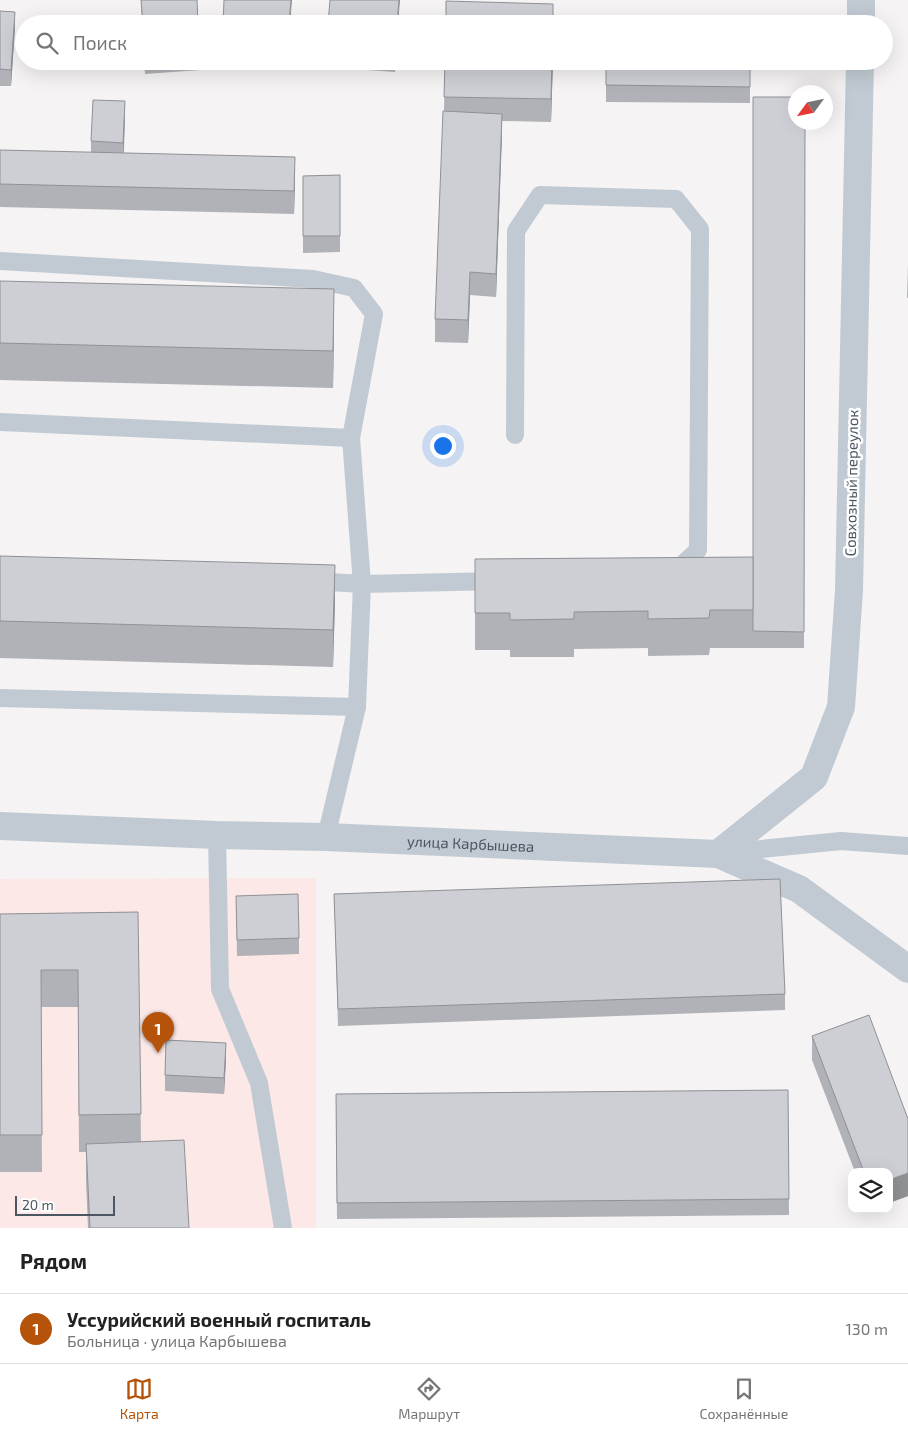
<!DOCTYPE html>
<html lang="ru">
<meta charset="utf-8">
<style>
:root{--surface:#fff;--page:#f2f2f2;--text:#222;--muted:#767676;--line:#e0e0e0;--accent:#b45309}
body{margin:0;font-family:"Exo 2",sans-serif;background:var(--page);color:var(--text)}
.controls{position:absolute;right:15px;bottom:15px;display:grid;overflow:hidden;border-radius:10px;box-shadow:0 5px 20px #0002}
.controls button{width:45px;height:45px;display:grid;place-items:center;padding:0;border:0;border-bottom:1px solid var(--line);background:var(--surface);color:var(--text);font:25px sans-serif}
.compass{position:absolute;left:788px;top:85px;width:45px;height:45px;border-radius:50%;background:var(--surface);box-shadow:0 5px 20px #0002;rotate:237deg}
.scale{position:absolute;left:15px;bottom:12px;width:100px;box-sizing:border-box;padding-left:5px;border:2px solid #4a5661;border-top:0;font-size:14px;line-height:18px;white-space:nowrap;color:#4a5661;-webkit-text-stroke:4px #fff;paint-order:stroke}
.you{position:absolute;left:442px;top:445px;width:18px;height:18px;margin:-12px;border:4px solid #fff;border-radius:50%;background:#1a73e8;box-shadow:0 0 0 8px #1a73e833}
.badge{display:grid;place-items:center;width:32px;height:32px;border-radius:50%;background:var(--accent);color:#fff;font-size:16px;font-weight:700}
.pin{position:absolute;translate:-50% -41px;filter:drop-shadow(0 1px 2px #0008)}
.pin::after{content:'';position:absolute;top:26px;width:18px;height:15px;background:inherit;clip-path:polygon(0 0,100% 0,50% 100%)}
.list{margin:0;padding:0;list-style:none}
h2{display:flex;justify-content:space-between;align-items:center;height:65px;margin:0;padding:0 20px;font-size:21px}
h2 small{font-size:16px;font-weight:400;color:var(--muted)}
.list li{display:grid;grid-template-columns:32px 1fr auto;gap:15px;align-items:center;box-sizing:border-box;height:70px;padding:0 20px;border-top:1px solid var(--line)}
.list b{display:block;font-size:19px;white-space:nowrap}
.list p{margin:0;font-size:16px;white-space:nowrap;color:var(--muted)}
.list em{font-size:16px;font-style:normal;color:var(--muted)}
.icon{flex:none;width:28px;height:28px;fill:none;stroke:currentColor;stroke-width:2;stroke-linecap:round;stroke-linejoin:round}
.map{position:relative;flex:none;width:908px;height:1228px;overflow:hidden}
.search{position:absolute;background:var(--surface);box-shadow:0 5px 20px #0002;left:15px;right:15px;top:15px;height:55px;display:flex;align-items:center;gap:12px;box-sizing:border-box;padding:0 18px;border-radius:28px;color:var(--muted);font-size:19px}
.sheet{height:135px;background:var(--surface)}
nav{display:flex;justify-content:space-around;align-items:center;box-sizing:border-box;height:70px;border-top:1px solid var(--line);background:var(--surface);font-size:14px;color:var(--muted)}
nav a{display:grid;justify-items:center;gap:2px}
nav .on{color:var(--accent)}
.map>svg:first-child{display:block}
.medical{fill:#fce8e6}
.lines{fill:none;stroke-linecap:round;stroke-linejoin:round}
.service{stroke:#c1cad2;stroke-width:18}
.minor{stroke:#c1cad2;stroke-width:28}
.tertiary{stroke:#c1cad2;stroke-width:28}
.wall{fill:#b0b2b7}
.shaded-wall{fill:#909195}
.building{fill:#cdcfd5;stroke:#909195}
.labels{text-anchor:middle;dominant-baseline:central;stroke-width:5;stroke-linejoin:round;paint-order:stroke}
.street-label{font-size:15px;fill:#4a5661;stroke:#fff}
</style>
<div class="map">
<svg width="908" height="1228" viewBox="0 0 908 1228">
<rect width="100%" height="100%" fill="#f5f3f3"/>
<path class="medical" d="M 316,878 L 316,1228 L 0,1228 L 0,879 Z"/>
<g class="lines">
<g class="service">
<path d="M 0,261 L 313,279 L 354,288 L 374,314 L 351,438 L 362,584 L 357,707 L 0,698"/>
<path d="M 0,422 L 351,438"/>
<path d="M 515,435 L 516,231 L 540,195 L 676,199 L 700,229 L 698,550 L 673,573"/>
<path d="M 313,581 L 362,584 L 499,581"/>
<path d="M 217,835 L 220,989 L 259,1083 L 283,1228"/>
<path d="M 326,837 L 357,707"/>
<path d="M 721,853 L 841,841 L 908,846"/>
</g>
<g class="minor">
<path d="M 861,24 L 861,0"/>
<path d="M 860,61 L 849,590 L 841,707 L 814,777 L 718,854 L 799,889 L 908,969"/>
</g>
<path class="tertiary" id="s1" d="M 0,826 L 217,835 L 326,837 L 718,854"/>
</g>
<g class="wall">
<path d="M 141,0 L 197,0 L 198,24 L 142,24 Z"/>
<path d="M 0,11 L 15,28 L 11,86 L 0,86 Z"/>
<path d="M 144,61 L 200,61 L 200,70 L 145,74 Z"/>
<path d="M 221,61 L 287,61 L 287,68 L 221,63 Z"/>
<path d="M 327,61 L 396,61 L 395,72 L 327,67 Z"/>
<path d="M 445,61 L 553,61 L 551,122 L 502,121 L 496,297 L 470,295 L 468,343 L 435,342 L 435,319 L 444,111 Z"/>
<path d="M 606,61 L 750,61 L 750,103 L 606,102 Z"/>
<path d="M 125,117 L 124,153 L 295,180 L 294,214 L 0,207 L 0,150 L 91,153 L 91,141 Z"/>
<path d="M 805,122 L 804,648 L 710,648 L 709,655 L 648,656 L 648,648 L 574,649 L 574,657 L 510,657 L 510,650 L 475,650 L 475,559 L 753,557 Z"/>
<path d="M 340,175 L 340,252 L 303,253 L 303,176 Z"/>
<path d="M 908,264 L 908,298 L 907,298 Z"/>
<path d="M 0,281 L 334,327 L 333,388 L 0,380 Z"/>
<path d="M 0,556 L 335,602 L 333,667 L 0,658 Z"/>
<path d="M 334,894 L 785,994 L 785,1010 L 338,1026 Z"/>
<path d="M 236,896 L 299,938 L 299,954 L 237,956 Z"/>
<path d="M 138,912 L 141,1142 L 189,1228 L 88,1228 L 86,1182 L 86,1152 L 79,1152 L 78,1007 L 41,1007 L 42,1172 L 0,1172 L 0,914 Z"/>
<path d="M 812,1036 L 908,1196 L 889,1203 L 889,1172 L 855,1172 L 812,1060 Z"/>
<path d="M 226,1059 L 224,1094 L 165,1091 L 165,1075 Z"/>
<path d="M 788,1090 L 789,1215 L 337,1219 L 336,1094 Z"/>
</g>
<g class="shaded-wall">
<path d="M 291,0 L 292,0 L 290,24 L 289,24 Z"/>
<path d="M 399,0 L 400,0 L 398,24 L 397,24 Z"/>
<path d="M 15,12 L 15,28 L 11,86 L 11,70 Z"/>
<path d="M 552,61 L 553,61 L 551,122 L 551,99 Z"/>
<path d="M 125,101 L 125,117 L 123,159 L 123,143 Z"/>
<path d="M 502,114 L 502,137 L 496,297 L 496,274 Z"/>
<path d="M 295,157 L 295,180 L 294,214 L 294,191 Z"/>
<path d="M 470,272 L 470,295 L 468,343 L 468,320 Z"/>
<path d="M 334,289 L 334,327 L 333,388 L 333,351 Z"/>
<path d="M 335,565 L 335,602 L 333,667 L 333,630 Z"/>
<path d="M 226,1043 L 226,1059 L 224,1094 L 224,1078 Z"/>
<path d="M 908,1173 L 908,1196 L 889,1203 L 889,1180 Z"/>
</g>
<g class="building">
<path d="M 141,0 L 197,0 L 198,24 L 143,24 Z"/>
<path d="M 224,0 L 291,0 L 289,24 L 223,24 Z"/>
<path d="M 330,0 L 399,0 L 397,24 L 328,24 Z"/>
<path d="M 446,1 L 553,4 L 553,24 L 446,24 Z"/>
<path d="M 0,11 L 15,12 L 11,70 L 0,69 Z"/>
<path d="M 445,61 L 552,61 L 551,99 L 444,97 Z"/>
<path d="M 606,61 L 750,61 L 750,87 L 606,85 Z"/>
<path d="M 753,97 L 796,97 L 796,122 L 805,122 L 804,632 L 753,631 Z"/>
<path d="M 93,100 L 125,101 L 123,143 L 91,141 Z"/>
<path d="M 443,111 L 502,114 L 496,274 L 470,272 L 468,320 L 435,319 Z"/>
<path d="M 0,150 L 295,157 L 294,191 L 0,184 Z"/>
<path d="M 340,175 L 340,236 L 303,236 L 303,176 Z"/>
<path d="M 0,281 L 334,289 L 333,351 L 0,343 Z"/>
<path d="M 0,556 L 335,565 L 333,630 L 0,621 Z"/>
<path d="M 753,557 L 753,610 L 710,610 L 709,618 L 648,619 L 648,611 L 574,612 L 574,619 L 510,620 L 510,613 L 475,613 L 475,559 Z"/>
<path d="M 780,879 L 785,994 L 338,1009 L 334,894 Z"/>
<path d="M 298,894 L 299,938 L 237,940 L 236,896 Z"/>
<path d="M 138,912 L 141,1114 L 79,1115 L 78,970 L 41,970 L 42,1135 L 0,1135 L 0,914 Z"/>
<path d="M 869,1015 L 908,1119 L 908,1173 L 889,1180 L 889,1172 L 864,1172 L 812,1036 Z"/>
<path d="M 166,1040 L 226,1043 L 224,1078 L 165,1075 Z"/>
<path d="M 788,1090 L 789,1199 L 337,1203 L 336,1094 Z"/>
<path d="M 184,1140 L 189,1228 L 90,1228 L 86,1144 Z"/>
</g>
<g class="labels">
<g class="street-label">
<text transform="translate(851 483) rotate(-89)">Совхозный переулок</text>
<text stroke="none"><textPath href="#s1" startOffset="471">улица Карбышева</textPath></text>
</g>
</g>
</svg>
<div class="controls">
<button><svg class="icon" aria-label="layers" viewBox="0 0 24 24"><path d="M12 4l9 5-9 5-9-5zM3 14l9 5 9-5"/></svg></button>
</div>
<svg class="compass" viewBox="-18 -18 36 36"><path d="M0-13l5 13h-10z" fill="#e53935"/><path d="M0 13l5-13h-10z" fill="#767676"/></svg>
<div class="scale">20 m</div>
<div class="you"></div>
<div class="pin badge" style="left:158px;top:1053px">1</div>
<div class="search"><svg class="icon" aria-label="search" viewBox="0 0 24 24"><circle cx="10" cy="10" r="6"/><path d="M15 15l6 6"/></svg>Поиск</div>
</div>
<section class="sheet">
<h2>Рядом<small></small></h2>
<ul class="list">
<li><span class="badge">1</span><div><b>Уссурийский военный госпиталь</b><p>Больница · улица Карбышева</p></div><em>130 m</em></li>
</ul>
</section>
<nav>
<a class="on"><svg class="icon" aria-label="map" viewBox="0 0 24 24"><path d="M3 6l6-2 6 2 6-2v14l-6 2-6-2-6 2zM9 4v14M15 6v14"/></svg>Карта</a>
<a><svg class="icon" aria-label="directions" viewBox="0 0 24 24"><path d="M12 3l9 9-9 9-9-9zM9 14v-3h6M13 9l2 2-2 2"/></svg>Маршрут</a>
<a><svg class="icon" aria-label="saved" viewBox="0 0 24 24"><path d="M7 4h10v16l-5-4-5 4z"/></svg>Сохранённые</a>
</nav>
